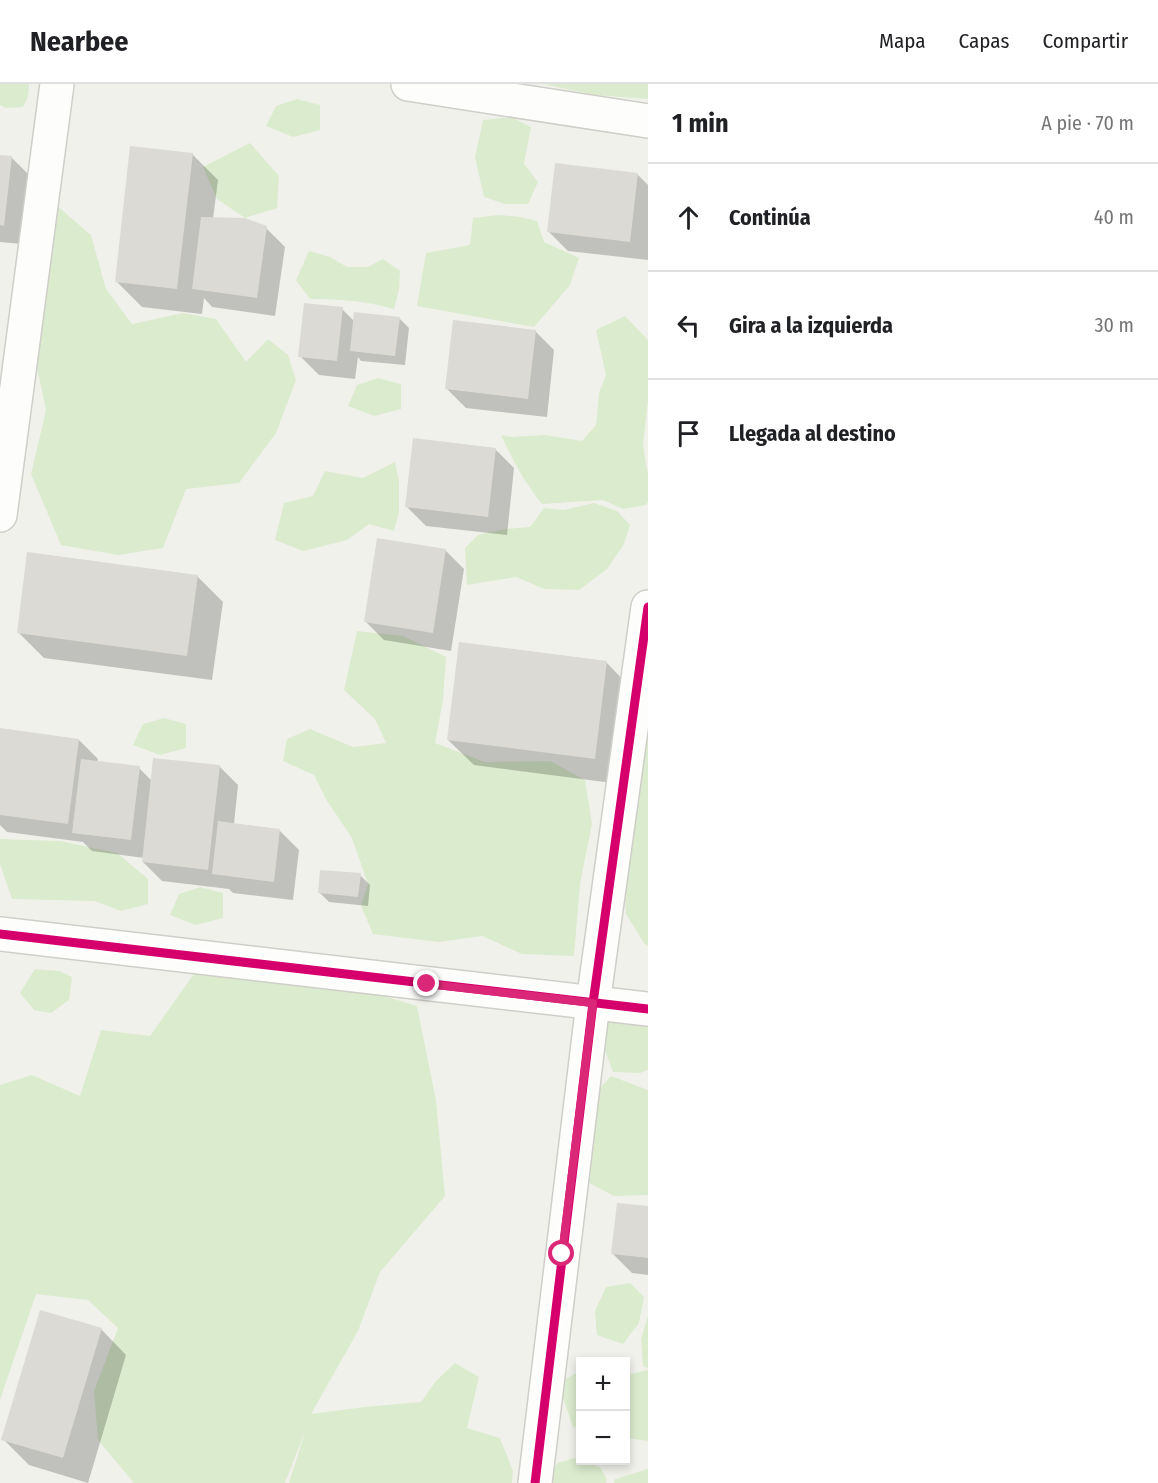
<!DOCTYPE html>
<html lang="es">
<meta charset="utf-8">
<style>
:root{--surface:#fff;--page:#f2f2f2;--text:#202124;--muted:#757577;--line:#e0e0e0}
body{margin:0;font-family:"Fira Sans Condensed",sans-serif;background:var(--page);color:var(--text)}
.controls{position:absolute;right:18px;bottom:18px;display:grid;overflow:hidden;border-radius:0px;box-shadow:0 3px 9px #0003}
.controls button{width:54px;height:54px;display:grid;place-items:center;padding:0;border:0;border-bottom:2px solid var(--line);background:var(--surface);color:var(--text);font:30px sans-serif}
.stop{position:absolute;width:18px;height:18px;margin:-14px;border:4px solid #db2777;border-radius:50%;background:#fff}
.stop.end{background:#db2777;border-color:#fff;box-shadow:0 2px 6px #0008}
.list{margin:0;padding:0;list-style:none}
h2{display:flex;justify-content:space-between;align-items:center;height:78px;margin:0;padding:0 24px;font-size:26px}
h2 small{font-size:20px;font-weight:400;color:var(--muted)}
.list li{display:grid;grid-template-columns:39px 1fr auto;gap:18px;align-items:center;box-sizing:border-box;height:108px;padding:0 24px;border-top:2px solid var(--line)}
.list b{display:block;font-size:22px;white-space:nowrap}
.list em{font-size:20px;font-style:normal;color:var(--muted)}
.icon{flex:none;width:33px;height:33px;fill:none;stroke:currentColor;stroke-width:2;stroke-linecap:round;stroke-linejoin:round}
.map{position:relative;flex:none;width:648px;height:1399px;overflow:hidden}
header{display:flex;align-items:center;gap:36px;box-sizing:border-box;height:84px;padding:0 30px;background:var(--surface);border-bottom:2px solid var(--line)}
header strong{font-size:28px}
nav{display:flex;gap:33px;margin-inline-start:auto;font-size:21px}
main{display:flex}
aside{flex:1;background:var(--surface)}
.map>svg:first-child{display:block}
.green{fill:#dbebcd}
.shadow{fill:#0003}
.building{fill:#dbdad4}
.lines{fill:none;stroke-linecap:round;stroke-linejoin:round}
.minor-casing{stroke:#cfcec9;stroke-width:36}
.minor{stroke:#fdfdfc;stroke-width:33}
.cycleway-casing{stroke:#fff;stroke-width:13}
.cycleway{stroke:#d6006c;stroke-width:9}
.route{stroke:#db2777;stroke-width:8}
</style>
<header>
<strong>Nearbee</strong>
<nav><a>Mapa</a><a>Capas</a><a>Compartir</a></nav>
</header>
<main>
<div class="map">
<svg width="648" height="1399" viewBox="0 0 648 1399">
<rect width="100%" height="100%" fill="#f1f1ec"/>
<g class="green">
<path d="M 0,0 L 29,0 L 28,13 L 23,23 L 6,24 L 0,21 Z"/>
<path d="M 544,0 L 648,0 L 648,15 L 595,11 Z"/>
<path d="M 297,15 L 320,21 L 320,46 L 293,53 L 266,42 L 276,22 Z"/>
<path d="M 502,34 L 513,34 L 531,43 L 524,80 L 538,98 L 528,120 L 505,120 L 484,113 L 475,73 L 483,36 Z"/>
<path d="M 250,59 L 279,92 L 277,124 L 245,134 L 217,115 L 203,83 Z"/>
<path d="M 56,121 L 91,151 L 106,205 L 132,240 L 183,229 L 216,235 L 246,278 L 268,255 L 288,271 L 296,296 L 276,349 L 239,399 L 186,405 L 163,464 L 118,471 L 61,461 L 31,390 L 46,326 L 39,293 L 23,231 Z"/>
<path d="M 498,131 L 521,133 L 537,137 L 544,158 L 579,174 L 570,201 L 534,243 L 417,222 L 426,169 L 470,161 L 473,134 Z"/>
<path d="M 309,167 L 330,173 L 347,183 L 368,183 L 383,175 L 400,187 L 399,206 L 394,225 C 366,217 338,215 310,215 L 296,196 Z"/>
<path d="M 625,232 L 648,256 L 648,317 L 643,360 L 646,381 L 648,389 L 648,418 L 646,421 L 623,425 L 603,416 L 542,420 C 525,399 512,375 501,351 L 512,353 L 545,351 L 582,357 L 596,341 L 599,309 L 606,291 L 596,246 Z"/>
<path d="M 378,294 L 401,300 L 401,325 L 374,332 L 348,322 L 357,301 Z"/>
<path d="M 395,378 L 399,397 L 399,428 L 394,447 L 369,440 L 347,456 L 303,467 L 275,456 L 284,419 L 313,412 L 325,387 L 363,394 Z"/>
<path d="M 594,419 L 617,427 L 630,441 L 624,460 L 607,485 L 579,506 L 544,505 L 516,493 L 467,501 L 465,464 L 478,451 L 505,445 L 530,443 L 544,424 L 564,426 Z"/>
<path d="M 357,547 L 403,552 L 446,573 L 443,616 L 435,659 L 485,678 L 550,677 L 585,696 L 592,740 L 580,800 L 574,872 L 522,870 L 482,852 L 439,858 L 373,850 L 361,822 L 368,800 L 352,754 L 327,717 L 314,691 L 283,677 L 287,655 L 310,645 L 353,663 L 386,659 L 375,635 L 344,606 Z"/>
<path d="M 648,574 L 648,862 L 644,859 L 626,830 L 622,787 Z"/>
<path d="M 164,634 L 186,640 L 186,664 L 160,671 L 133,661 L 143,640 Z"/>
<path d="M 0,755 L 60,757 L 117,769 L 148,795 L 148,820 L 121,827 L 95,817 L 12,815 L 0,780 Z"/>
<path d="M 200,803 L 223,809 L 223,834 L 196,841 L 170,831 L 179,810 Z"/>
<path d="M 35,885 L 59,887 L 72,893 L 69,916 L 51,929 L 34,926 L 20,909 Z"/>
<path d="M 196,887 L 324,894 L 417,922 L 436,1016 L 445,1112 L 380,1188 L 358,1247 L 311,1330 L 365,1323 L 421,1318 L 436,1297 L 455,1279 L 479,1293 L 467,1344 L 500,1354 L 513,1387 L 512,1399 L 289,1399 L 306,1345 L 285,1399 L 134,1399 L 98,1356 L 94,1307 L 118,1244 L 88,1216 L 36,1210 L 0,1316 L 0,1001 L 32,991 L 80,1012 L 101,946 L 150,952 Z"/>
<path d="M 648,911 L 648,986 L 640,989 L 613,988 L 603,961 L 597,927 Z"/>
<path d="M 611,992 L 648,1006 L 648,1111 L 614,1112 L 582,1095 L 596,1008 Z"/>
<path d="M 630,1199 L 644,1213 L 639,1239 L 623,1260 L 597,1251 L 595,1227 L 606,1203 Z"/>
<path d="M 648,1232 L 648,1284 L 643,1282 L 641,1255 Z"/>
<path d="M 648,1286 L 648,1357 L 626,1354 L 626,1291 Z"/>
<path d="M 580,1287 L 580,1344 L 573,1343 L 558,1299 Z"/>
<path d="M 574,1374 L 600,1383 L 607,1396 L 606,1399 L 545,1399 L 544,1394 L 558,1379 Z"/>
<path d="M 648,1385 L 648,1399 L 614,1399 L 615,1395 Z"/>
</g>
<g class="shadow">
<path d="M 192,70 L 218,96 L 213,135 L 266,144 L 285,163 L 275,232 L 212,223 L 204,214 L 202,230 L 142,223 L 117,198 Z"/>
<path d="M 0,72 L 12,74 L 31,93 L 22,160 L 0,158 Z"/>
<path d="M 637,90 L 648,101 L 648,176 L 568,167 L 549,148 Z"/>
<path d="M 342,225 L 354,237 L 399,234 L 409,244 L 405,281 L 361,277 L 358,273 L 355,295 L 319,291 L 300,272 Z"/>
<path d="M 535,247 L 554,266 L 547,333 L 466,324 L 447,305 Z"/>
<path d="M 495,365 L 514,384 L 507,451 L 426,442 L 407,423 Z"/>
<path d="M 445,466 L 464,485 L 451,567 L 384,556 L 365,537 Z"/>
<path d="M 197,492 L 223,518 L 212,596 L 44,574 L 18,548 Z"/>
<path d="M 606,578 L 631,604 L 620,700 L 474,681 L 448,656 Z"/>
<path d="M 0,646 L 79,656 L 98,675 L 97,678 L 139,684 L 152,697 L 219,682 L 238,701 L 234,740 L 280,747 L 299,766 L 293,816 L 233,809 L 229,805 L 162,797 L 143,778 L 144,774 L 92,767 L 83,758 L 7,748 L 0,741 Z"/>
<path d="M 360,791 L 370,801 L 368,822 L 329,818 L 319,808 Z"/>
<path d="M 648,1124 L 648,1191 L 632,1189 L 613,1170 Z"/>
<path d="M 101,1245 L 126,1271 L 88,1399 L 29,1381 L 3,1355 Z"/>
</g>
<g class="building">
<path d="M 130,62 L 193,69 L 177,205 L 115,198 Z"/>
<path d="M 0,71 L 12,72 L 4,142 L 0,141 Z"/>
<path d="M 555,79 L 638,89 L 630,158 L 547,148 Z"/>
<path d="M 201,133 L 245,134 L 267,142 L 257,214 L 192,205 Z"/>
<path d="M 304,219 L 343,223 L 337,277 L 298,273 Z"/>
<path d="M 354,228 L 400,233 L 395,272 L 350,267 Z"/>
<path d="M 453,236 L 536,246 L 528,315 L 445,305 Z"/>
<path d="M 413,354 L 496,364 L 488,433 L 405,423 Z"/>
<path d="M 377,454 L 446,465 L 433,549 L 364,538 Z"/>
<path d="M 27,468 L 198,491 L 187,572 L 17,549 Z"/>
<path d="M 459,558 L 607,577 L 595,675 L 447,656 Z"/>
<path d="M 0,644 L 79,655 L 68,740 L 0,731 Z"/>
<path d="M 153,674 L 220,681 L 208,786 L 142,778 Z"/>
<path d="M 81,675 L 140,682 L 131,756 L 72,749 Z"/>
<path d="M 218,737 L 280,745 L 274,798 L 212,790 Z"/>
<path d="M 320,786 L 361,789 L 358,813 L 318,809 Z"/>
<path d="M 617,1119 L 648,1122 L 648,1174 L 611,1170 Z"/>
<path d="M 40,1226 L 102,1244 L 63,1374 L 1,1356 Z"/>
</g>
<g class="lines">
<defs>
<g id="minor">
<path d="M 408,0 L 648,37"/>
<path d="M 0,431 L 57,0"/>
<path d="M 0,850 L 648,925"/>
<path d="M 535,1399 L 593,919 L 648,523"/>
</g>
</defs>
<use href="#minor" class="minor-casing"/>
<use href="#minor" class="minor"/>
<defs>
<g id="cycleway">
<path d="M 0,850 L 648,925"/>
<path d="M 535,1399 L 593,919 L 648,523"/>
</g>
</defs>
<use href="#cycleway" class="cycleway-casing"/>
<use href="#cycleway" class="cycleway"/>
</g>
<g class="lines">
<path class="route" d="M 427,900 L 593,919 L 562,1170"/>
</g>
</svg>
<div class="controls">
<button>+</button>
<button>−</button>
</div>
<div class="stop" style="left:562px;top:1170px"></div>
<div class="stop end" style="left:427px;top:900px"></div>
</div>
<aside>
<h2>1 min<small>A pie · 70 m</small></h2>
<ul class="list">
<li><svg class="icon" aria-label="ahead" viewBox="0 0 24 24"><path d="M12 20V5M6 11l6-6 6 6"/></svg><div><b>Continúa</b></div><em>40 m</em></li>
<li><svg class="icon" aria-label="left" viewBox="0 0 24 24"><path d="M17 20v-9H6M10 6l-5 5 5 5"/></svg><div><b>Gira a la izquierda</b></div><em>30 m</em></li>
<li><svg class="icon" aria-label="arrive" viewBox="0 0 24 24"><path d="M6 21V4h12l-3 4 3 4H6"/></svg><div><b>Llegada al destino</b></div></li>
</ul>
</aside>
</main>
